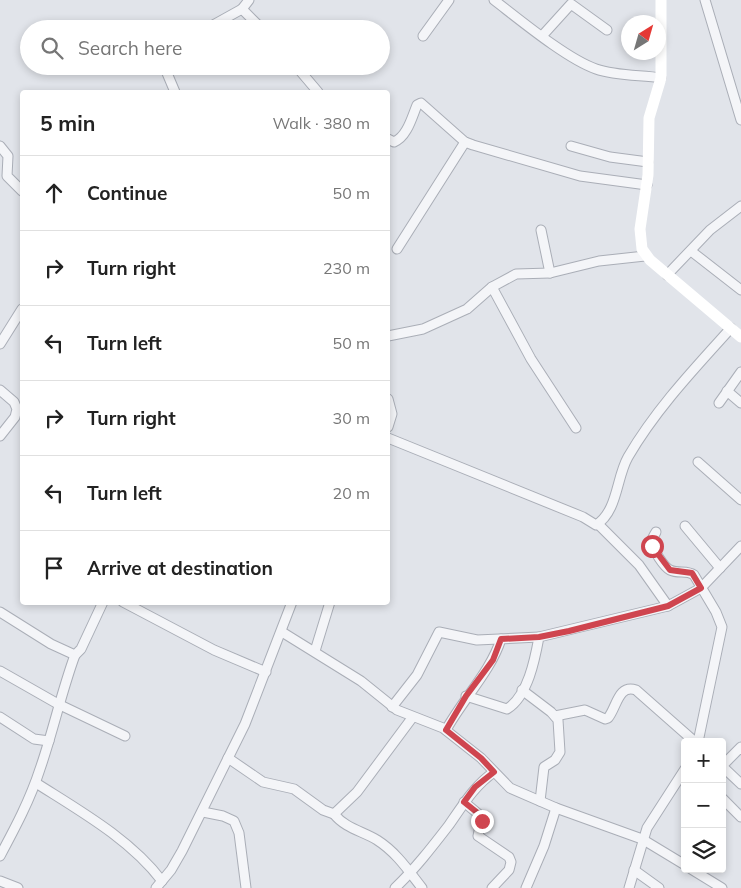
<!DOCTYPE html>
<meta charset="utf-8">
<style>
:root{--surface:#fff;--page:#f2f2f2;--text:#222;--muted:#767676;--line:#e0e0e0}
body{margin:0;font-family:Mulish,sans-serif;background:var(--page);color:var(--text)}
.controls{position:absolute;right:15px;bottom:15px;display:grid;overflow:hidden;border-radius:5px;box-shadow:0 2px 8px #0003}
.controls button{width:45px;height:45px;display:grid;place-items:center;padding:0;border:0;border-bottom:1px solid var(--line);background:var(--surface);color:var(--text);font:25px sans-serif}
.compass{position:absolute;left:621px;top:15px;width:45px;height:45px;border-radius:50%;background:var(--surface);box-shadow:0 2px 8px #0003;rotate:37deg}
.stop{position:absolute;width:15px;height:15px;margin:-11px;border:4px solid #cf454f;border-radius:50%;background:#fff}
.stop.end{background:#cf454f;border-color:#fff;box-shadow:0 1px 5px #0008}
.list{margin:0;padding:0;list-style:none}
h2{display:flex;justify-content:space-between;align-items:center;height:65px;margin:0;padding:0 20px;font-size:21px}
h2 small{font-size:16px;font-weight:400;color:var(--muted)}
.list li{display:grid;grid-template-columns:32px 1fr auto;gap:15px;align-items:center;box-sizing:border-box;height:75px;padding:0 20px;border-top:1px solid var(--line)}
.list b{display:block;font-size:19px;white-space:nowrap}
.list em{font-size:16px;font-style:normal;color:var(--muted)}
.icon{flex:none;width:28px;height:28px;fill:none;stroke:currentColor;stroke-width:2;stroke-linecap:round;stroke-linejoin:round}
.map{position:relative;flex:none;width:741px;height:888px;overflow:hidden}
.search{position:absolute;background:var(--surface);box-shadow:0 2px 8px #0003;left:20px;top:20px;width:370px;height:55px;display:flex;align-items:center;gap:12px;box-sizing:border-box;padding:0 18px;border-radius:28px;color:var(--muted);font-size:19px}
.panel{position:absolute;background:var(--surface);box-shadow:0 2px 8px #0003;left:20px;top:90px;width:370px;height:515px;border-radius:5px}
.map>svg:first-child{display:block}
.lines{fill:none;stroke-linecap:round;stroke-linejoin:round}
.street-casing{stroke:#aaaeb7;stroke-width:11}
.street{stroke:#f4f5f8;stroke-width:9}
.secondary{stroke:#fff;stroke-width:11}
.route{stroke:#cf454f;stroke-width:6}
</style>
<div class="map">
<svg width="741" height="888" viewBox="0 0 741 888">
<rect width="100%" height="100%" fill="#e1e4ea"/>
<g class="lines">
<defs>
<g id="street">
<path d="M 494,0 C 520,20 567,59 596,69 C 616,76 641,75 661,78"/>
<path d="M 705,0 L 741,120"/>
<path d="M 242,9 L 262,29"/>
<path d="M 206,29 L 242,9 L 249,0"/>
<path d="M 423,36 L 449,0"/>
<path d="M 542,36 L 571,4 L 607,30"/>
<path d="M 164,66 L 175,92"/>
<path d="M 296,66 L 318,92"/>
<path d="M 388,139 L 394,142 C 407,137 412,117 417,105 L 421,103 L 465,142 L 473,145 L 580,176 L 647,185"/>
<path d="M 0,146 L 8,156 L 7,176 L 22,191"/>
<path d="M 571,146 L 610,157 L 648,162"/>
<path d="M 541,230 L 550,273"/>
<path d="M 397,249 L 465,142"/>
<path d="M 691,251 L 741,290"/>
<path d="M 667,275 L 710,230 L 741,206"/>
<path d="M 492,287 L 531,359 L 576,428"/>
<path d="M 388,336 L 423,329 L 467,309 L 492,287 L 516,274 L 550,273 L 599,261 L 645,256"/>
<path d="M 0,344 L 22,309"/>
<path d="M 0,390 L 14,402 L 17,409 L 15,417 L 0,436"/>
<path d="M 727,391 L 741,403"/>
<path d="M 388,399 L 392,414 L 388,427"/>
<path d="M 719,403 L 741,372"/>
<path d="M 388,438 L 583,517 L 596,525 C 618,511 616,478 628,457 C 656,409 694,369 731,328"/>
<path d="M 698,462 L 741,500"/>
<path d="M 598,524 L 639,565 L 668,606"/>
<path d="M 685,526 L 720,568"/>
<path d="M 656,532 C 654,536 651,539 652,543 C 653,550 664,567 670,570 C 678,574 687,570 694,575 L 716,612 L 722,627 L 698,742"/>
<path d="M 123,602 L 214,650 L 266,672"/>
<path d="M 0,612 L 51,644 L 75,655 L 81,649 L 103,602"/>
<path d="M 282,632 L 361,681 L 397,710 L 443,728 L 481,758 L 510,788 L 556,808 L 642,839 L 685,865"/>
<path d="M 315,651 L 330,602"/>
<path d="M 0,671 L 58,704 L 125,736"/>
<path d="M 522,690 L 551,712 L 558,720 L 560,752 L 555,760 L 544,767 L 540,801"/>
<path d="M 466,696 L 507,709 C 528,696 535,659 539,637 L 668,606 L 701,588 L 741,546"/>
<path d="M 392,707 L 417,675 L 439,632 L 477,640 L 539,637"/>
<path d="M 555,716 L 585,710 L 605,719 L 608,718 C 617,707 618,684 636,690 L 695,742"/>
<path d="M 0,717 L 34,739 L 49,741"/>
<path d="M 446,730 C 463,699 491,671 501,639"/>
<path d="M 228,758 L 263,782 L 294,789 L 323,810 L 334,814 L 357,792 L 412,718"/>
<path d="M 722,766 L 741,747"/>
<path d="M 722,766 L 741,784"/>
<path d="M 36,783 C 80,811 130,839 162,881"/>
<path d="M 722,798 L 741,817"/>
<path d="M 464,802 L 482,817 L 478,836 L 509,857 L 511,862 L 509,870 L 492,888"/>
<path d="M 203,812 L 223,816 L 234,821 L 239,833 L 246,888"/>
<path d="M 334,814 C 345,828 362,831 377,840 C 396,852 408,870 422,888"/>
<path d="M 0,856 C 15,828 30,800 40,769 C 53,732 61,693 75,655"/>
<path d="M 691,869 L 722,888"/>
<path d="M 634,870 L 659,888"/>
<path d="M 0,881 L 18,888"/>
<path d="M 156,888 L 171,870 L 182,851 L 245,724 L 292,602"/>
<path d="M 395,888 C 415,869 432,847 449,825 C 463,805 474,786 494,772"/>
<path d="M 526,888 L 544,846 L 556,808"/>
<path d="M 629,888 L 647,828 L 685,769"/>
</g>
</defs>
<use href="#street" class="street-casing"/>
<use href="#street" class="street"/>
<path class="secondary" d="M 661,0 L 661,78 L 649,118 L 648,175 L 640,229 L 642,249 L 650,260 L 741,337"/>
</g>
<g class="lines">
<path class="route" d="M 482,821 L 479,814 L 464,802 L 475,787 L 494,772 L 481,758 L 446,730 L 466,696 L 493,660 L 501,639 L 539,637 L 569,631 L 668,606 L 701,588 L 692,573 L 670,570 L 652,546"/>
</g>
</svg>
<div class="controls">
<button>+</button>
<button>−</button>
<button><svg class="icon" aria-label="layers" viewBox="0 0 24 24"><path d="M12 4l9 5-9 5-9-5zM3 14l9 5 9-5"/></svg></button>
</div>
<svg class="compass" viewBox="-18 -18 36 36"><path d="M0-13l5 13h-10z" fill="#e53935"/><path d="M0 13l5-13h-10z" fill="#767676"/></svg>
<div class="stop" style="left:652px;top:546px"></div>
<div class="stop end" style="left:482px;top:821px"></div>
<div class="search"><svg class="icon" aria-label="search" viewBox="0 0 24 24"><circle cx="10" cy="10" r="6"/><path d="M15 15l6 6"/></svg>Search here</div>
<section class="panel">
<h2>5 min<small>Walk · 380 m</small></h2>
<ul class="list">
<li><svg class="icon" aria-label="ahead" viewBox="0 0 24 24"><path d="M12 20V5M6 11l6-6 6 6"/></svg><div><b>Continue</b></div><em>50 m</em></li>
<li><svg class="icon" aria-label="right" viewBox="0 0 24 24"><path d="M7 20v-9h11M14 6l5 5-5 5"/></svg><div><b>Turn right</b></div><em>230 m</em></li>
<li><svg class="icon" aria-label="left" viewBox="0 0 24 24"><path d="M17 20v-9H6M10 6l-5 5 5 5"/></svg><div><b>Turn left</b></div><em>50 m</em></li>
<li><svg class="icon" aria-label="right" viewBox="0 0 24 24"><path d="M7 20v-9h11M14 6l5 5-5 5"/></svg><div><b>Turn right</b></div><em>30 m</em></li>
<li><svg class="icon" aria-label="left" viewBox="0 0 24 24"><path d="M17 20v-9H6M10 6l-5 5 5 5"/></svg><div><b>Turn left</b></div><em>20 m</em></li>
<li><svg class="icon" aria-label="arrive" viewBox="0 0 24 24"><path d="M6 21V4h12l-3 4 3 4H6"/></svg><div><b>Arrive at destination</b></div></li>
</ul>
</section>
</div>
